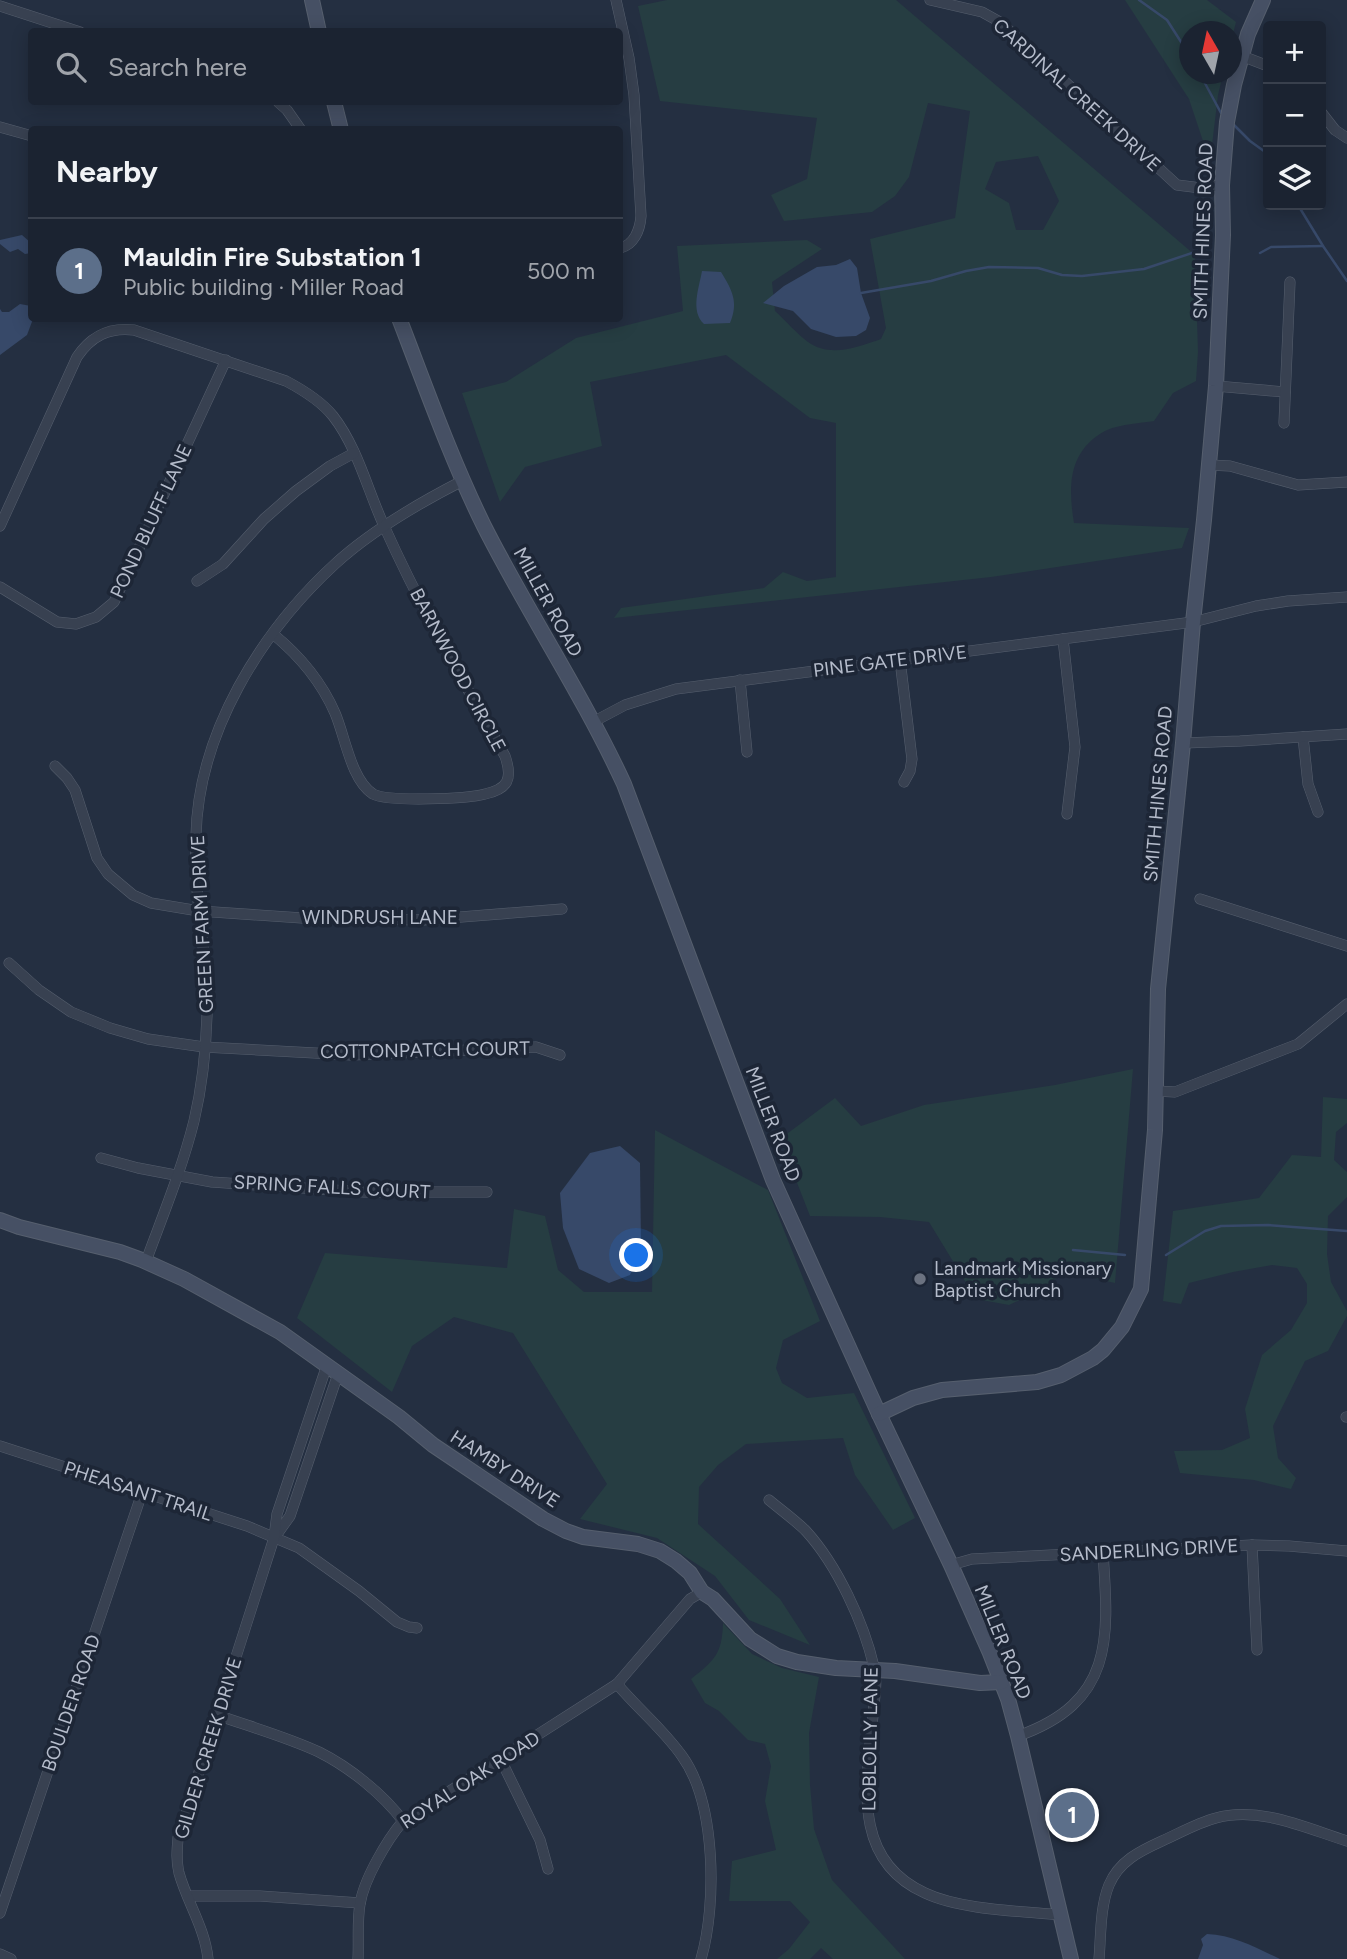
<!DOCTYPE html>
<meta charset="utf-8">
<style>
:root{--surface:#1b2331;--page:#282f3d;--text:#f1f3f6;--muted:#a0a4ab;--line:#39404d;--accent:#2563eb}
body{margin:0;font-family:Figtree,sans-serif;background:var(--page);color:var(--text)}
.controls{position:absolute;right:21px;top:21px;display:grid;overflow:hidden;border-radius:7px;box-shadow:0 4px 18px #0003}
.controls button{width:63px;height:63px;display:grid;place-items:center;padding:0;border:0;border-bottom:2px solid var(--line);background:var(--surface);color:var(--text);font:35px sans-serif}
.compass{position:absolute;left:1179px;top:21px;width:63px;height:63px;border-radius:50%;background:var(--surface);box-shadow:0 4px 18px #0003;rotate:351deg}
.you{position:absolute;left:637px;top:1256px;width:24px;height:24px;margin:-18px;border:5px solid #fff;border-radius:50%;background:#1a73e8;box-shadow:0 0 0 10px #1a73e833}
.badge{display:grid;place-items:center;width:46px;height:46px;border-radius:50%;background:var(--accent);color:#fff;font-size:23px;font-weight:700}
.pin{position:absolute;translate:-50% -50%;border:4px solid #fff;box-shadow:0 2px 7px #0006}
.list{margin:0;padding:0;list-style:none}
h2{display:flex;justify-content:space-between;align-items:center;height:91px;margin:0;padding:0 28px;font-size:30px}
h2 small{font-size:23px;font-weight:400;color:var(--muted)}
.list li{display:grid;grid-template-columns:46px 1fr auto;gap:21px;align-items:center;box-sizing:border-box;height:105px;padding:0 28px;border-top:2px solid var(--line)}
.list b{display:block;font-size:26px;white-space:nowrap}
.list p{margin:0;font-size:23px;white-space:nowrap;color:var(--muted)}
.list em{font-size:23px;font-style:normal;color:var(--muted)}
.icon{flex:none;width:38px;height:38px;fill:none;stroke:currentColor;stroke-width:2;stroke-linecap:round;stroke-linejoin:round}
.map{position:relative;flex:none;width:1347px;height:1959px;overflow:hidden}
.search{position:absolute;background:var(--surface);box-shadow:0 4px 18px #0003;left:28px;top:28px;width:595px;height:77px;display:flex;align-items:center;gap:18px;box-sizing:border-box;padding:0 24px;border-radius:7px;color:var(--muted);font-size:26px}
.panel{position:absolute;background:var(--surface);box-shadow:0 4px 18px #0003;left:28px;top:126px;width:595px;height:196px;border-radius:7px}
.map>svg:first-child{display:block}
.green{fill:#263d42;fill-rule:evenodd}
.water{fill:#374969}
.lines{fill:none;stroke-linecap:round;stroke-linejoin:round}
.stream{stroke:#374969;stroke-width:2.5}
.street-casing{stroke:#565f6e;stroke-width:11}
.secondary-casing{stroke:#565f6e;stroke-width:16}
.street{stroke:#384151;stroke-width:10}
.secondary{stroke:#465064;stroke-width:14}
.worship-dot{fill:#6b7280;stroke:#1d2636;stroke-width:2.5}
.labels{text-anchor:middle;dominant-baseline:central;stroke-width:7;stroke-linejoin:round;paint-order:stroke}
.street-label{font-size:19px;fill:#b5bccb;stroke:#1d2636}
.poi-label{font-size:19px;fill:#b5bccb;stroke:#1d2636;text-anchor:start}
</style>
<div class="map">
<svg width="1347" height="1959" viewBox="0 0 1347 1959">
<rect width="100%" height="100%" fill="#242f41"/>
<g class="green">
<path d="M 667,0 L 896,0 L 1195,255 L 1198,352 L 1196,381 L 1173,393 L 1154,421 C 1140,423 1116,425 1105,431 C 1068,451 1068,487 1074,523 L 1189,528 L 1182,548 L 991,577 L 614,618 L 621,608 L 764,588 L 783,572 L 807,581 L 836,577 L 836,423 L 810,418 L 726,355 L 590,382 L 602,446 L 525,467 L 500,502 L 462,393 L 506,382 L 576,338 L 683,311 L 677,246 L 807,240 L 822,249 L 772,282 L 775,311 C 786,321 796,333 808,342 C 830,358 858,347 881,339 L 886,328 L 870,239 L 955,218 L 970,111 L 928,103 L 909,177 L 895,196 L 872,212 L 784,221 L 771,195 L 807,179 L 817,118 L 660,101 L 638,6 ZM 1038,156 L 1059,201 L 1043,230 L 1016,230 L 1009,203 L 985,189 L 996,162 Z"/>
<path d="M 1125,0 L 1207,0 L 1236,22 L 1232,38 L 1232,32 L 1190,32 L 1190,74 L 1223,74 L 1218,95 L 1210,162 L 1189,99 Z"/>
<path d="M 1133,1069 L 1115,1283 L 1066,1272 L 1039,1291 L 1009,1305 L 976,1299 L 929,1222 L 880,1217 L 810,1216 L 780,1139 L 835,1098 L 861,1126 L 924,1105 L 1055,1085 Z"/>
<path d="M 1323,1097 L 1347,1099 L 1347,1123 L 1336,1132 L 1334,1160 L 1347,1172 L 1347,1197 L 1328,1216 L 1327,1254 L 1331,1282 L 1347,1311 L 1347,1316 L 1328,1351 L 1305,1361 L 1273,1426 L 1278,1458 L 1296,1478 L 1291,1489 L 1254,1480 L 1180,1473 L 1174,1451 L 1222,1450 L 1250,1438 L 1245,1409 L 1262,1355 L 1291,1330 L 1307,1303 L 1307,1284 L 1297,1268 L 1272,1265 L 1233,1272 L 1189,1283 L 1181,1304 L 1163,1301 L 1173,1211 L 1259,1198 L 1292,1155 L 1321,1157 Z"/>
<path d="M 655,1130 L 768,1190 L 820,1321 L 783,1340 L 776,1368 L 782,1383 L 807,1398 L 854,1393 L 915,1518 L 893,1530 L 855,1475 L 843,1438 L 746,1444 L 718,1465 L 699,1487 L 698,1524 L 780,1599 L 810,1645 L 749,1620 L 715,1576 L 657,1538 L 580,1519 L 607,1484 L 513,1333 L 454,1317 L 412,1346 L 392,1392 L 297,1318 L 325,1253 L 507,1268 L 514,1209 L 545,1216 L 558,1270 L 584,1292 L 652,1292 Z"/>
<path d="M 723,1623 L 752,1654 L 782,1668 L 819,1677 L 809,1733 L 810,1785 L 814,1829 L 832,1880 L 905,1959 L 833,1959 L 821,1948 L 810,1959 L 777,1959 L 789,1949 L 810,1922 L 790,1901 L 729,1901 L 732,1861 L 776,1850 L 765,1801 L 771,1766 L 765,1744 L 748,1740 L 719,1711 L 705,1703 L 691,1679 C 715,1660 722,1654 723,1623 Z"/>
</g>
<g class="water">
<path d="M 22,235 L 31,243 L 31,253 L 25,254 L 18,249 L 10,252 L 0,244 L 0,240 Z"/>
<path d="M 850,259 L 857,268 L 861,293 L 870,318 L 866,330 L 856,336 L 836,337 L 811,329 L 793,311 L 763,303 L 784,286 L 817,267 L 836,265 Z"/>
<path d="M 702,271 L 721,272 C 732,290 739,302 730,323 L 704,324 C 690,311 699,288 702,271 Z"/>
<path d="M 20,304 L 31,306 L 32,318 L 33,319 L 27,335 L 0,355 L 0,309 L 2,312 L 9,312 Z"/>
<path d="M 620,1146 L 640,1163 L 641,1248 L 630,1275 L 609,1283 L 579,1269 L 563,1228 L 560,1193 L 590,1153 Z"/>
<path d="M 1207,1934 C 1234,1935 1256,1948 1280,1959 L 1198,1959 L 1203,1945 L 1201,1939 Z"/>
</g>
<g class="lines">
<g class="stream">
<path d="M 1139,0 L 1167,20 L 1190,56"/>
<path d="M 1200,74 L 1221,113"/>
<path d="M 1234,125 L 1250,141 L 1268,154"/>
<path d="M 1298,205 L 1323,246 L 1347,281"/>
<path d="M 1260,253 L 1271,247 L 1323,246"/>
<path d="M 861,293 L 931,281 L 966,271 L 989,267 L 1038,268 L 1062,275 L 1082,276 L 1144,269 L 1207,248"/>
<path d="M 1073,1250 L 1125,1255"/>
<path d="M 1166,1255 L 1205,1231 L 1221,1226 L 1268,1225 L 1347,1231"/>
</g>
<defs>
<g id="street">
<path d="M 616,0 L 629,58 L 634,95 L 641,216 C 640,230 634,245 620,248"/>
<path d="M 930,0 L 982,12 L 1000,22 L 1177,185 L 1201,188 L 1222,185"/>
<path d="M 0,6 L 80,32"/>
<path d="M 1242,56 L 1268,66"/>
<path d="M 278,102 L 287,110 L 301,130"/>
<path d="M 1321,112 L 1335,130 L 1347,138"/>
<path d="M 0,127 L 32,136"/>
<path d="M 1216,386 L 1285,392"/>
<path d="M 1284,423 L 1290,282"/>
<path d="M 1209,465 L 1230,466 L 1298,485 L 1347,482"/>
<path d="M 0,526 L 77,357 C 91,336 109,327 134,330 L 286,381 C 303,390 321,401 333,416 C 358,448 368,492 385,528 C 420,606 463,681 505,756 C 513,779 508,789 485,794 C 467,799 388,802 373,794 C 351,780 345,736 335,713 C 321,681 300,656 273,634"/>
<path d="M 197,581 L 223,564 L 264,519 L 296,491 L 330,466 L 354,453"/>
<path d="M 0,587 L 57,622 L 76,624 L 96,617 L 114,602 L 226,360"/>
<path d="M 1063,639 L 1075,747 L 1067,814"/>
<path d="M 900,660 L 912,759 L 910,771 L 904,782"/>
<path d="M 740,680 L 747,752"/>
<path d="M 593,722 L 625,705 L 676,689 L 1193,622 L 1256,606 L 1288,601 L 1347,597"/>
<path d="M 1303,737 L 1308,784 L 1318,812"/>
<path d="M 1183,743 L 1240,741 L 1347,734"/>
<path d="M 55,766 L 67,778 L 75,790 L 97,858 L 108,874 L 133,895 L 151,903 L 199,911 L 302,918 L 423,920 L 562,909"/>
<path d="M 1200,899 L 1347,946"/>
<path d="M 9,963 L 39,990 L 71,1012 L 110,1028 L 148,1039 L 204,1047 L 352,1055 L 536,1047 L 560,1055"/>
<path d="M 1156,1091 L 1175,1092 L 1298,1044 L 1347,1004"/>
<path d="M 101,1158 L 138,1168 L 212,1182 L 364,1192 L 487,1192"/>
<path d="M 146,1261 C 163,1215 182,1169 194,1121 C 202,1087 206,1050 207,1015 C 209,980 202,945 199,910 C 196,885 195,860 196,836 C 198,733 261,632 335,564 C 372,530 419,503 464,480"/>
<path d="M 1346,1417 L 1347,1417"/>
<path d="M 0,1446 L 247,1526 L 299,1548 L 359,1591 L 397,1622 L 409,1627 L 417,1628"/>
<path d="M 769,1500 C 781,1510 795,1520 806,1531 C 837,1565 864,1623 874,1667 C 878,1682 874,1700 873,1715 C 867,1781 850,1859 925,1893 C 961,1910 1020,1911 1061,1915"/>
<path d="M 275,1537 L 290,1516 L 338,1374"/>
<path d="M 1252,1545 L 1257,1650"/>
<path d="M 951,1565 L 972,1559 L 1252,1545 L 1289,1546 L 1347,1551"/>
<path d="M 617,1684 C 638,1709 663,1729 682,1756 C 716,1803 717,1904 701,1959"/>
<path d="M 217,1715 C 251,1727 287,1737 319,1752 C 349,1767 383,1794 403,1821"/>
<path d="M 1018,1736 C 1114,1702 1109,1639 1103,1553"/>
<path d="M 501,1760 L 540,1840 L 548,1869"/>
<path d="M 188,1896 L 260,1896 L 360,1903"/>
<path d="M 0,1913 L 142,1493"/>
<path d="M 0,1954 L 11,1959"/>
<path d="M 208,1959 C 205,1928 187,1902 179,1873 C 176,1861 177,1850 178,1838 L 274,1538 L 277,1514 L 327,1365"/>
<path d="M 358,1959 C 359,1941 357,1921 360,1904 C 364,1879 387,1840 403,1821 L 617,1684 L 690,1599 L 702,1592"/>
<path d="M 1099,1959 C 1101,1935 1100,1907 1109,1885 C 1119,1861 1140,1851 1162,1841 C 1180,1833 1197,1823 1216,1818 C 1260,1806 1306,1828 1347,1841"/>
</g>
<g id="secondary">
<path d="M 312,0 L 319,32"/>
<path d="M 334,102 L 341,130"/>
<path d="M 399,318 C 426,388 451,459 484,526 C 528,613 583,695 624,784 L 773,1180 L 879,1414 L 951,1565 L 990,1653 L 1008,1699 L 1018,1736 L 1071,1959"/>
<path d="M 0,1220 L 19,1227 L 120,1252 L 142,1260 L 184,1279 L 280,1332 L 399,1417 L 433,1445 L 543,1519 L 566,1531 L 583,1537 L 638,1544 L 660,1551 L 676,1561 L 690,1573 L 702,1592 L 713,1599 L 750,1639 L 777,1656 L 797,1662 L 836,1668 L 895,1671 L 980,1683 L 1002,1682"/>
<path d="M 879,1414 L 913,1398 L 942,1390 L 1037,1382 L 1061,1375 L 1093,1358 L 1103,1350 L 1122,1327 L 1141,1289 L 1155,1130 L 1158,989 L 1183,743 L 1193,622 L 1204,520 L 1216,386 L 1223,235 L 1222,185 L 1227,122 L 1234,85 L 1248,34 L 1263,0"/>
</g>
</defs>
<use href="#street" class="street-casing"/>
<use href="#secondary" class="secondary-casing"/>
<use href="#street" class="street"/>
<use href="#secondary" class="secondary"/>
</g>
<circle class="worship-dot" cx="920" cy="1279" r="7"/>
<g class="labels">
<g class="street-label">
<text transform="translate(1077 95) rotate(42)">CARDINAL CREEK DRIVE</text>
<text transform="translate(1203 231) rotate(-88)">SMITH HINES ROAD</text>
<text transform="translate(151 521) rotate(-65)">POND BLUFF LANE</text>
<text transform="translate(548 602) rotate(61)">MILLER ROAD</text>
<text transform="translate(890 661) rotate(-7)">PINE GATE DRIVE</text>
<text transform="translate(458 670) rotate(62)">BARNWOOD CIRCLE</text>
<text transform="translate(1158 794) rotate(-85)">SMITH HINES ROAD</text>
<text x="380" y="917">WINDRUSH LANE</text>
<text transform="translate(202 924) rotate(-93)">GREEN FARM DRIVE</text>
<text transform="translate(425 1050) rotate(-1)">COTTONPATCH COURT</text>
<text transform="translate(773 1124) rotate(69)">MILLER ROAD</text>
<text transform="translate(332 1187) rotate(3)">SPRING FALLS COURT</text>
<text transform="translate(505 1469) rotate(33)">HAMBY DRIVE</text>
<text transform="translate(138 1491) rotate(18)">PHEASANT TRAIL</text>
<text transform="translate(1149 1550) rotate(-3)">SANDERLING DRIVE</text>
<text transform="translate(1003 1642) rotate(68)">MILLER ROAD</text>
<text transform="translate(71 1703) rotate(-71)">BOULDER ROAD</text>
<text transform="translate(870 1739) rotate(-89)">LOBLOLLY LANE</text>
<text transform="translate(208 1748) rotate(-73)">GILDER CREEK DRIVE</text>
<text transform="translate(470 1780) rotate(-33)">ROYAL OAK ROAD</text>
</g>
<g class="poi-label">
<text x="934" y="1268">Landmark Missionary<tspan x="934" dy="22">Baptist Church</tspan></text>
</g>
</g>
</svg>
<div class="controls">
<button>+</button>
<button>−</button>
<button><svg class="icon" aria-label="layers" viewBox="0 0 24 24"><path d="M12 4l9 5-9 5-9-5zM3 14l9 5 9-5"/></svg></button>
</div>
<svg class="compass" viewBox="-18 -18 36 36"><path d="M0-13l5 13h-10z" fill="#e53935"/><path d="M0 13l5-13h-10z" fill="#a0a4ab"/></svg>
<div class="you"></div>
<div class="pin badge" style="left:1072px;top:1815px;background:#5c6f8a">1</div>
<div class="search"><svg class="icon" aria-label="search" viewBox="0 0 24 24"><circle cx="10" cy="10" r="6"/><path d="M15 15l6 6"/></svg>Search here</div>
<section class="panel">
<h2>Nearby<small></small></h2>
<ul class="list">
<li><span class="badge" style="background:#5c6f8a">1</span><div><b>Mauldin Fire Substation 1</b><p>Public building · Miller Road</p></div><em>500 m</em></li>
</ul>
</section>
</div>
